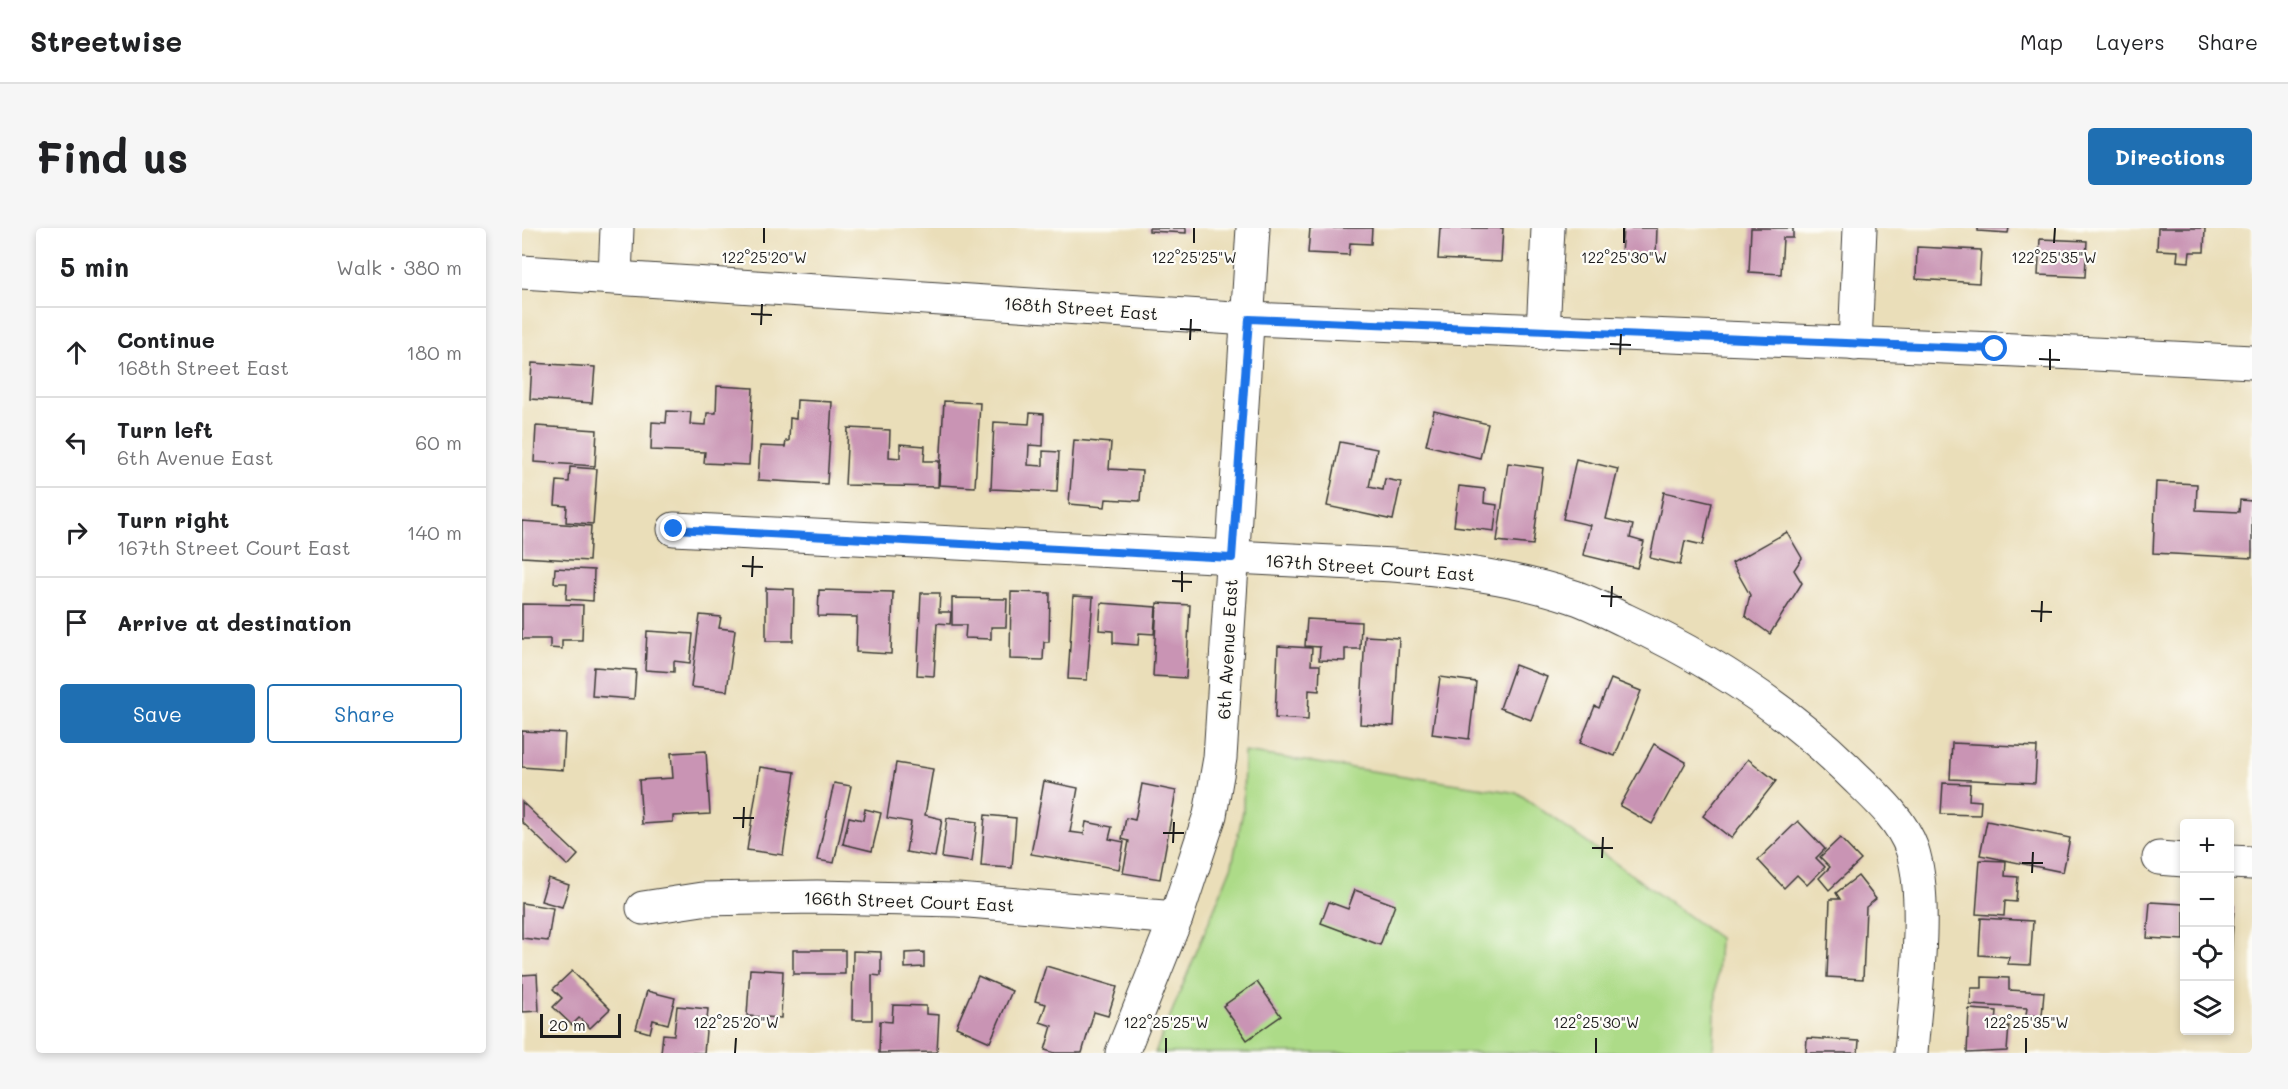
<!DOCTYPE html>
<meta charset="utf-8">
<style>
:root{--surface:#fff;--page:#f6f6f6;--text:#202124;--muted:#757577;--line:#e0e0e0;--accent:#1f6fb2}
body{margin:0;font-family:Mali,sans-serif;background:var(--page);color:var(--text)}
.controls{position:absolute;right:18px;bottom:18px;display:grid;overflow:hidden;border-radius:6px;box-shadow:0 3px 9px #0003}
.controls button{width:54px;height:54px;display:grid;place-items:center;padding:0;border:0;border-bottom:2px solid var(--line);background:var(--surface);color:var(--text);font:30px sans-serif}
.scale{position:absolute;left:18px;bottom:15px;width:81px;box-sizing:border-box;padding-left:6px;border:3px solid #1c1c1c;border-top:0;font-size:16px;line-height:21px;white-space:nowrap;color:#1c1c1c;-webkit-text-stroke:4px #fdfcf7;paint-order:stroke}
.stop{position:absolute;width:18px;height:18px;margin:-14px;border:4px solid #1a73e8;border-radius:50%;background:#fff}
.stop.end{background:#1a73e8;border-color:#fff;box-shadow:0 2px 6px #0008}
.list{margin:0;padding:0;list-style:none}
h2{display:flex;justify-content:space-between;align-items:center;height:78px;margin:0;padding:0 24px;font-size:26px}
h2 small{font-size:20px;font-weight:400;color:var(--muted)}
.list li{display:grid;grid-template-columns:39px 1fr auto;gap:18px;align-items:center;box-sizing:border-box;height:90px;padding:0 24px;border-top:2px solid var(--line)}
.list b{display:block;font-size:22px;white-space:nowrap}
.list p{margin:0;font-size:20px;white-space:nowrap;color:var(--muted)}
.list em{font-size:20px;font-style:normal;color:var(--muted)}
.actions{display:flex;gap:12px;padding:18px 24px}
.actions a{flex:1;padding:14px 0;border:2px solid var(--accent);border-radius:6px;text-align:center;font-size:21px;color:var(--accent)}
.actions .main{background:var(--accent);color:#fff}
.icon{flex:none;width:33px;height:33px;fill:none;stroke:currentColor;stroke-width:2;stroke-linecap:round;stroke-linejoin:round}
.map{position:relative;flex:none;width:1730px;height:825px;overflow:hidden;border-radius:6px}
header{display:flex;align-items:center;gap:36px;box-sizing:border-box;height:84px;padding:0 30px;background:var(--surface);border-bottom:2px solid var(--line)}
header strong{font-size:28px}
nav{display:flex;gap:33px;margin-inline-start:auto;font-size:21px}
.intro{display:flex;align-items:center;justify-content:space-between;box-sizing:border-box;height:144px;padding:0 36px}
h1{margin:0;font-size:42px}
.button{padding:15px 27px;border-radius:6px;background:var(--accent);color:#fff;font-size:21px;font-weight:700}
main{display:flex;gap:36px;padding:0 36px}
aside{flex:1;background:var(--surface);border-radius:6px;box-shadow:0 3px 9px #0003}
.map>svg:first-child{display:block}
.park{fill:#addb88;stroke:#647c52;stroke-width:1.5}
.building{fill:#c994b4}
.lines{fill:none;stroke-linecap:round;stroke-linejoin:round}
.minor-casing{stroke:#3b3934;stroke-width:35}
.minor{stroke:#fff;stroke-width:33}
.route{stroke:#1a73e8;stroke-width:8}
.ticks{fill:none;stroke:#1c1c1c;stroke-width:2}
.labels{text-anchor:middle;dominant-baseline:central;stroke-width:4.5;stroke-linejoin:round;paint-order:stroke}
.street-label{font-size:18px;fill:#1c1c1c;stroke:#fdfcf7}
.ticks-label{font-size:15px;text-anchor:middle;fill:#1c1c1c;stroke:#fdfcf7;stroke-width:4.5;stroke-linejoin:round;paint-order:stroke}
</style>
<header>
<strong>Streetwise</strong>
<nav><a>Map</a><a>Layers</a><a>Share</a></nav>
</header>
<div class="intro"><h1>Find us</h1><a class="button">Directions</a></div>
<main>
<aside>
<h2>5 min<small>Walk · 380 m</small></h2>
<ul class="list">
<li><svg class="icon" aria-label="ahead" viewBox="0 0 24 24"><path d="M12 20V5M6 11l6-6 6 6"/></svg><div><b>Continue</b><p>168th Street East</p></div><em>180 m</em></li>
<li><svg class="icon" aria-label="left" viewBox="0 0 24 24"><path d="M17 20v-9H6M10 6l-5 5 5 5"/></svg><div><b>Turn left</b><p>6th Avenue East</p></div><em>60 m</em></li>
<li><svg class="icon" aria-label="right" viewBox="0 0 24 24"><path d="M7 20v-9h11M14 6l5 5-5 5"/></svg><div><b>Turn right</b><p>167th Street Court East</p></div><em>140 m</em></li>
<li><svg class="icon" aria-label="arrive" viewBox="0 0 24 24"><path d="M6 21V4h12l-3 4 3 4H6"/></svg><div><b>Arrive at destination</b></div></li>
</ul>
<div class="actions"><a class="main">Save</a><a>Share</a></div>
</aside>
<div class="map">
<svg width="1730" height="825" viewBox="0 0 1730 825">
<rect width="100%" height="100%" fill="#fdfcf7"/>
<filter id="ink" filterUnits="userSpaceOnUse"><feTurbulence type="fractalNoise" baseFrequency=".0167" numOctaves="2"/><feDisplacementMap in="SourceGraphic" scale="12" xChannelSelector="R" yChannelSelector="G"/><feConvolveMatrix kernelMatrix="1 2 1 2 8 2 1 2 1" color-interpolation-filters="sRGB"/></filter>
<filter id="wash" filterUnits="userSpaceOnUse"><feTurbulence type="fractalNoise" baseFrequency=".008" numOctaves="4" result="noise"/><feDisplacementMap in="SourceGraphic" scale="24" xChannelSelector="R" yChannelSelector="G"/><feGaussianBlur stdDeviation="1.35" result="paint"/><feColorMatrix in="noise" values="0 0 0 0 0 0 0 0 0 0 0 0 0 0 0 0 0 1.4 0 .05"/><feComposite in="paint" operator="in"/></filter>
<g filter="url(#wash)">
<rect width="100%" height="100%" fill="#eadeb9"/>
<path class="park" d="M 722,524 L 996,565 L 1197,710 L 1191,825 L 633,825 L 710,637 L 721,583 Z"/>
<g id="blocks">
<g class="building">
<path d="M 627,0 L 664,0 L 664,5 L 627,3 Z"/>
<path d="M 788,0 L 850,0 L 849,16 L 828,15 L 827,27 L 786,25 Z"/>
<path d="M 918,0 L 981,0 L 979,34 L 916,31 Z"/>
<path d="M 1101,0 L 1135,0 L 1134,27 L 1099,25 Z"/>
<path d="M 1229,0 L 1271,0 L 1271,10 L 1261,10 L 1259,46 L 1227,44 Z"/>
<path d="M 1456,0 L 1487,0 L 1486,5 L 1456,3 Z"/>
<path d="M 1636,0 L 1683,0 L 1682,24 L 1668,24 L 1667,34 L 1655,33 L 1656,23 L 1635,22 Z"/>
<path d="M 1518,11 L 1565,13 L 1563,49 L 1516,47 Z"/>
<path d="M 1395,19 L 1459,22 L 1457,55 L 1394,51 Z"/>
<path d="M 10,135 L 73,139 L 70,175 L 8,171 Z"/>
<path d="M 195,158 L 231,160 L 227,237 L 182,235 L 183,224 L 129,222 L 130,194 L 144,195 L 145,183 L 169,184 L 168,196 L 184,197 L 185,185 L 194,185 Z"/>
<path d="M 275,172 L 310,174 L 305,256 L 236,252 L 238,218 L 263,219 L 264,213 L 267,213 L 268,190 L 274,191 Z"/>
<path d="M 422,173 L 458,175 L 453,259 L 417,257 Z"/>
<path d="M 912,183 L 966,196 L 958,230 L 904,217 Z"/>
<path d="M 508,185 L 522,186 L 521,218 L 507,217 L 506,237 L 521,238 L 521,223 L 537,224 L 535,264 L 469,261 L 472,194 L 507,196 Z"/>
<path d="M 14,198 L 75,202 L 73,238 L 12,234 Z"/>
<path d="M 326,200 L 368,202 L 367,229 L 378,230 L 378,216 L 403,218 L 402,233 L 417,233 L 416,259 L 323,257 Z"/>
<path d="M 552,212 L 589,215 L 587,241 L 620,243 L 618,273 L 584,271 L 583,279 L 547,276 Z"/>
<path d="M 818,214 L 855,221 L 847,259 L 861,262 L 863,251 L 879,254 L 871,292 L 805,278 Z"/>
<path d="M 1054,231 L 1096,241 L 1084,291 L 1111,297 L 1108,310 L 1122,314 L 1115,340 L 1061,327 L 1068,297 L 1041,291 Z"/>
<path d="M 986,235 L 1021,240 L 1011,317 L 975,313 Z"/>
<path d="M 48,239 L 75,241 L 71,296 L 44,294 L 45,278 L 33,277 L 35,253 L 47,254 Z"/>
<path d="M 1634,254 L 1675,256 L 1674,282 L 1717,284 L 1718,272 L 1730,273 L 1730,330 L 1631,325 Z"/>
<path d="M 937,258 L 963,261 L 962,275 L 975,277 L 972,303 L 932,298 Z"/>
<path d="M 1142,264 L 1190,275 L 1181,317 L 1163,313 L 1158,337 L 1128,330 Z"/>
<path d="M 0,293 L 69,298 L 67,333 L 0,329 Z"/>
<path d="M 1265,304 L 1280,330 L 1272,342 L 1280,355 L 1248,406 L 1223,388 L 1228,367 L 1210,335 Z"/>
<path d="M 33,340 L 72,342 L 71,373 L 44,371 L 45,355 L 32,355 Z"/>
<path d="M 244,360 L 272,361 L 271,413 L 244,413 Z"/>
<path d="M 297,362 L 371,364 L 369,426 L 334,424 L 335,389 L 296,388 Z"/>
<path d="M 489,364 L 528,365 L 527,414 L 522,414 L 521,432 L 488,431 Z"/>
<path d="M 399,365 L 418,365 L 417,384 L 429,384 L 428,396 L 415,395 L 412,448 L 395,447 Z"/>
<path d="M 551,368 L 571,369 L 565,452 L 546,451 Z"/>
<path d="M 430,370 L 485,371 L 484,399 L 469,399 L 469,411 L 443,410 L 444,397 L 430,397 Z"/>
<path d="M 579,375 L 634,379 L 632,406 L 617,405 L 616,417 L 591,415 L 591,403 L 577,402 Z"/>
<path d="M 635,375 L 668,377 L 664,450 L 631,448 Z"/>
<path d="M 0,376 L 61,377 L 60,412 L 40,412 L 40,421 L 28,420 L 28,411 L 0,411 Z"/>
<path d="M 178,387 L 199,389 L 197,400 L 213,402 L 205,463 L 169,459 Z"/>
<path d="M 785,391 L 839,394 L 838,421 L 823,421 L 823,433 L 797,432 L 798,419 L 783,418 Z"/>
<path d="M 125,403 L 171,406 L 168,435 L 152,433 L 152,444 L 123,442 Z"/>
<path d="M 843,408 L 877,410 L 872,498 L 838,496 Z"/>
<path d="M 756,418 L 790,420 L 789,437 L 798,437 L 797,463 L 787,462 L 786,492 L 753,490 Z"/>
<path d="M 993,437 L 1025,449 L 1009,492 L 978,480 Z"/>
<path d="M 72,439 L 114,442 L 112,471 L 70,468 Z"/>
<path d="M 918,449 L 954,454 L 947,511 L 910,506 Z"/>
<path d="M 1089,451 L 1119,463 L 1093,528 L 1058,515 L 1073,478 L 1077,480 Z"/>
<path d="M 0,503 L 43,505 L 41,542 L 0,539 Z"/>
<path d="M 1430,515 L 1515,519 L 1513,555 L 1428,551 Z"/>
<path d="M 1132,516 L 1164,534 L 1130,596 L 1098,578 Z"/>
<path d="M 184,523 L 188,586 L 151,588 L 151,594 L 120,596 L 117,552 L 151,550 L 149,525 Z"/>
<path d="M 1226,531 L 1254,553 L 1209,610 L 1181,588 Z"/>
<path d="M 374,535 L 411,541 L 403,587 L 420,591 L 413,629 L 384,624 L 389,594 L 365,590 Z"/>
<path d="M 238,539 L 273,544 L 261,627 L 225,622 Z"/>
<path d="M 522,553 L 556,560 L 548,604 L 562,606 L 564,594 L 590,599 L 587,611 L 602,614 L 597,641 L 509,626 Z"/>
<path d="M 312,555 L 329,558 L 312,635 L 295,632 Z"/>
<path d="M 1421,555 L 1448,556 L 1447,572 L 1459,573 L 1458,587 L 1419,586 Z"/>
<path d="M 620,556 L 654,563 L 638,651 L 601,645 L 607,613 L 600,611 L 604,590 L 613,592 Z"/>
<path d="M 0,574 L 56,627 L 46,638 L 0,594 Z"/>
<path d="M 343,581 L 359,585 L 350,623 L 321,616 L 327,589 L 341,592 Z"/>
<path d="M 463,587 L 494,590 L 490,640 L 459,638 Z"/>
<path d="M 425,590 L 455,594 L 450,634 L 420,630 Z"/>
<path d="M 1276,593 L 1303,621 L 1294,630 L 1303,639 L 1285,657 L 1275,647 L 1262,660 L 1236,632 Z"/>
<path d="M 1465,593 L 1548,610 L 1541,644 L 1458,627 Z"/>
<path d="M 1318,610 L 1339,632 L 1307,662 L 1297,650 L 1308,639 L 1298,629 Z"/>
<path d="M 1458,632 L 1484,633 L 1483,648 L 1496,649 L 1494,674 L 1483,673 L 1482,688 L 1454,686 Z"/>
<path d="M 1336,648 L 1354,671 L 1344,679 L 1341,751 L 1305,749 L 1308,671 L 1318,671 L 1314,665 Z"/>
<path d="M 26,650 L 47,657 L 40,679 L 19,673 Z"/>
<path d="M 833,662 L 873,677 L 858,717 L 799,695 L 807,674 L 826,681 Z"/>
<path d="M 1628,674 L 1662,676 L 1662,712 L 1625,710 Z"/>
<path d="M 0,675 L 31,680 L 26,713 L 0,710 Z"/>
<path d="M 1708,678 L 1712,678 L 1709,728 L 1708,728 Z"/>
<path d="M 1459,690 L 1511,693 L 1508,737 L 1486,736 L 1487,729 L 1457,727 Z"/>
<rect x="271" y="722" width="52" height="24"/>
<path d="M 331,723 L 359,724 L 359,748 L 350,747 L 350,792 L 330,792 Z"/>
<path d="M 402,724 L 402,739 L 383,740 L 383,725 Z"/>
<path d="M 524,738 L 595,759 L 586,788 L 572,784 L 560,825 L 533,825 L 523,822 L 530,798 L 518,794 L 524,776 L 513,773 Z"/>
<path d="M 228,741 L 261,743 L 259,790 L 225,788 Z"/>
<path d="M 50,743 L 88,781 L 68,800 L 57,790 L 50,797 L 31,779 L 40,770 L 31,761 Z"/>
<path d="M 15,746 L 17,783 L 0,784 L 0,747 Z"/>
<path d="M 456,748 L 490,763 L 468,814 L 434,799 Z"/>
<path d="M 1460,749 L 1487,750 L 1487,762 L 1522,764 L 1520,788 L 1504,787 L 1505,780 L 1448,777 L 1449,760 L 1460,760 Z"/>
<path d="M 735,754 L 759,788 L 725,812 L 701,778 Z"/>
<path d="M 125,763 L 153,770 L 146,796 L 131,792 L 128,805 L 114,801 Z"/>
<path d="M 371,777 L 404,778 L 404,786 L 417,787 L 415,824 L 357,825 L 358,793 L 370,794 Z"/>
<path d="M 155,778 L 186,781 L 182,825 L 139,825 L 141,806 L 152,807 Z"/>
<path d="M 1447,781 L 1475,783 L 1474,797 L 1487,798 L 1485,823 L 1445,825 Z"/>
<path d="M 1285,810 L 1337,813 L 1336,825 L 1284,825 Z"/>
</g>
</g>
</g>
<g filter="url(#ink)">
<use href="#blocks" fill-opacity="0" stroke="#3b3934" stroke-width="1.5"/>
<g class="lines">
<defs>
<g id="minor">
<path d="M 0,44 L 727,91 L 1473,121 L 1730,134"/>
<path d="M 93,49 L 95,0"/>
<path d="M 1021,105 L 1026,0"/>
<path d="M 1333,116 L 1338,0"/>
<path d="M 152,301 L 871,337 C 932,342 991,349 1049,368 C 1068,374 1086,384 1103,392 C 1185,430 1261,478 1325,541 C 1349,565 1378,588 1390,621 C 1407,671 1393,771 1389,825"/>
<path d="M 1637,630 L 1662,632"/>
<path d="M 1708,634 L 1730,635"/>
<path d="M 121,680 L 180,671 L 295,669 L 435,672 L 654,690"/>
<path d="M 600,825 L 654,690 L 688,587 L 698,530 L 731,0"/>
</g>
</defs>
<use href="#minor" class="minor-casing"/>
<use href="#minor" class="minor"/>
</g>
</g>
<g class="lines" filter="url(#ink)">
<path class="route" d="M 152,301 L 710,330 L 727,91 L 1473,121"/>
</g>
<path class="ticks" d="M 242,15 L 242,0M 672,15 L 672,0M 1102,15 L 1102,0M 1532,15 L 1533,0M 229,86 L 250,87M 239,97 L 240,76M 658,101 L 679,102M 668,112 L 669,91M 1088,116 L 1109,117M 1098,127 L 1099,106M 1517,131 L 1538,132M 1528,142 L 1528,121M 220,338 L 241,339M 230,349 L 231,328M 650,353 L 670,354M 660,364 L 660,343M 1079,368 L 1100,369M 1089,379 L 1090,358M 1509,383 L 1530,384M 1519,394 L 1520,373M 211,590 L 232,590M 221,600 L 222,579M 641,605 L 662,605M 651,615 L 652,594M 1070,620 L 1091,620M 1080,630 L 1081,609M 1500,635 L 1521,635M 1510,645 L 1511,624M 213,825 L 214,810M 644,825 L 644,810M 1074,825 L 1074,810M 1504,825 L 1504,810"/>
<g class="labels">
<g class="street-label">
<text transform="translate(559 80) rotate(4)">168th Street East</text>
<text transform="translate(848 339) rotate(4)">167th Street Court East</text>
<text transform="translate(705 421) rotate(-87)">6th Avenue East</text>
<text transform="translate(387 673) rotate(2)">166th Street Court East</text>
</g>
</g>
<g class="ticks-label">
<text x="242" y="35">122°25'20"W</text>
<text x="672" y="35">122°25'25"W</text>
<text x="1102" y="35">122°25'30"W</text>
<text x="1532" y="35">122°25'35"W</text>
<text x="214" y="800">122°25'20"W</text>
<text x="644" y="800">122°25'25"W</text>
<text x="1074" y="800">122°25'30"W</text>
<text x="1504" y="800">122°25'35"W</text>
</g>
</svg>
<div class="controls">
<button>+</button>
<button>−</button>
<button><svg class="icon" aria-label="locate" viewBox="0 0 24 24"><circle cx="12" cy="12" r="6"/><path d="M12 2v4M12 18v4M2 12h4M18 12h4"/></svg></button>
<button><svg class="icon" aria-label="layers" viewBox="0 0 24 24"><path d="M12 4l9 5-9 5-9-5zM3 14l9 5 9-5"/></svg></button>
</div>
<div class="scale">20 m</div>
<div class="stop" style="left:1473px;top:121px"></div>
<div class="stop end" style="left:152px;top:301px"></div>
</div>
</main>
